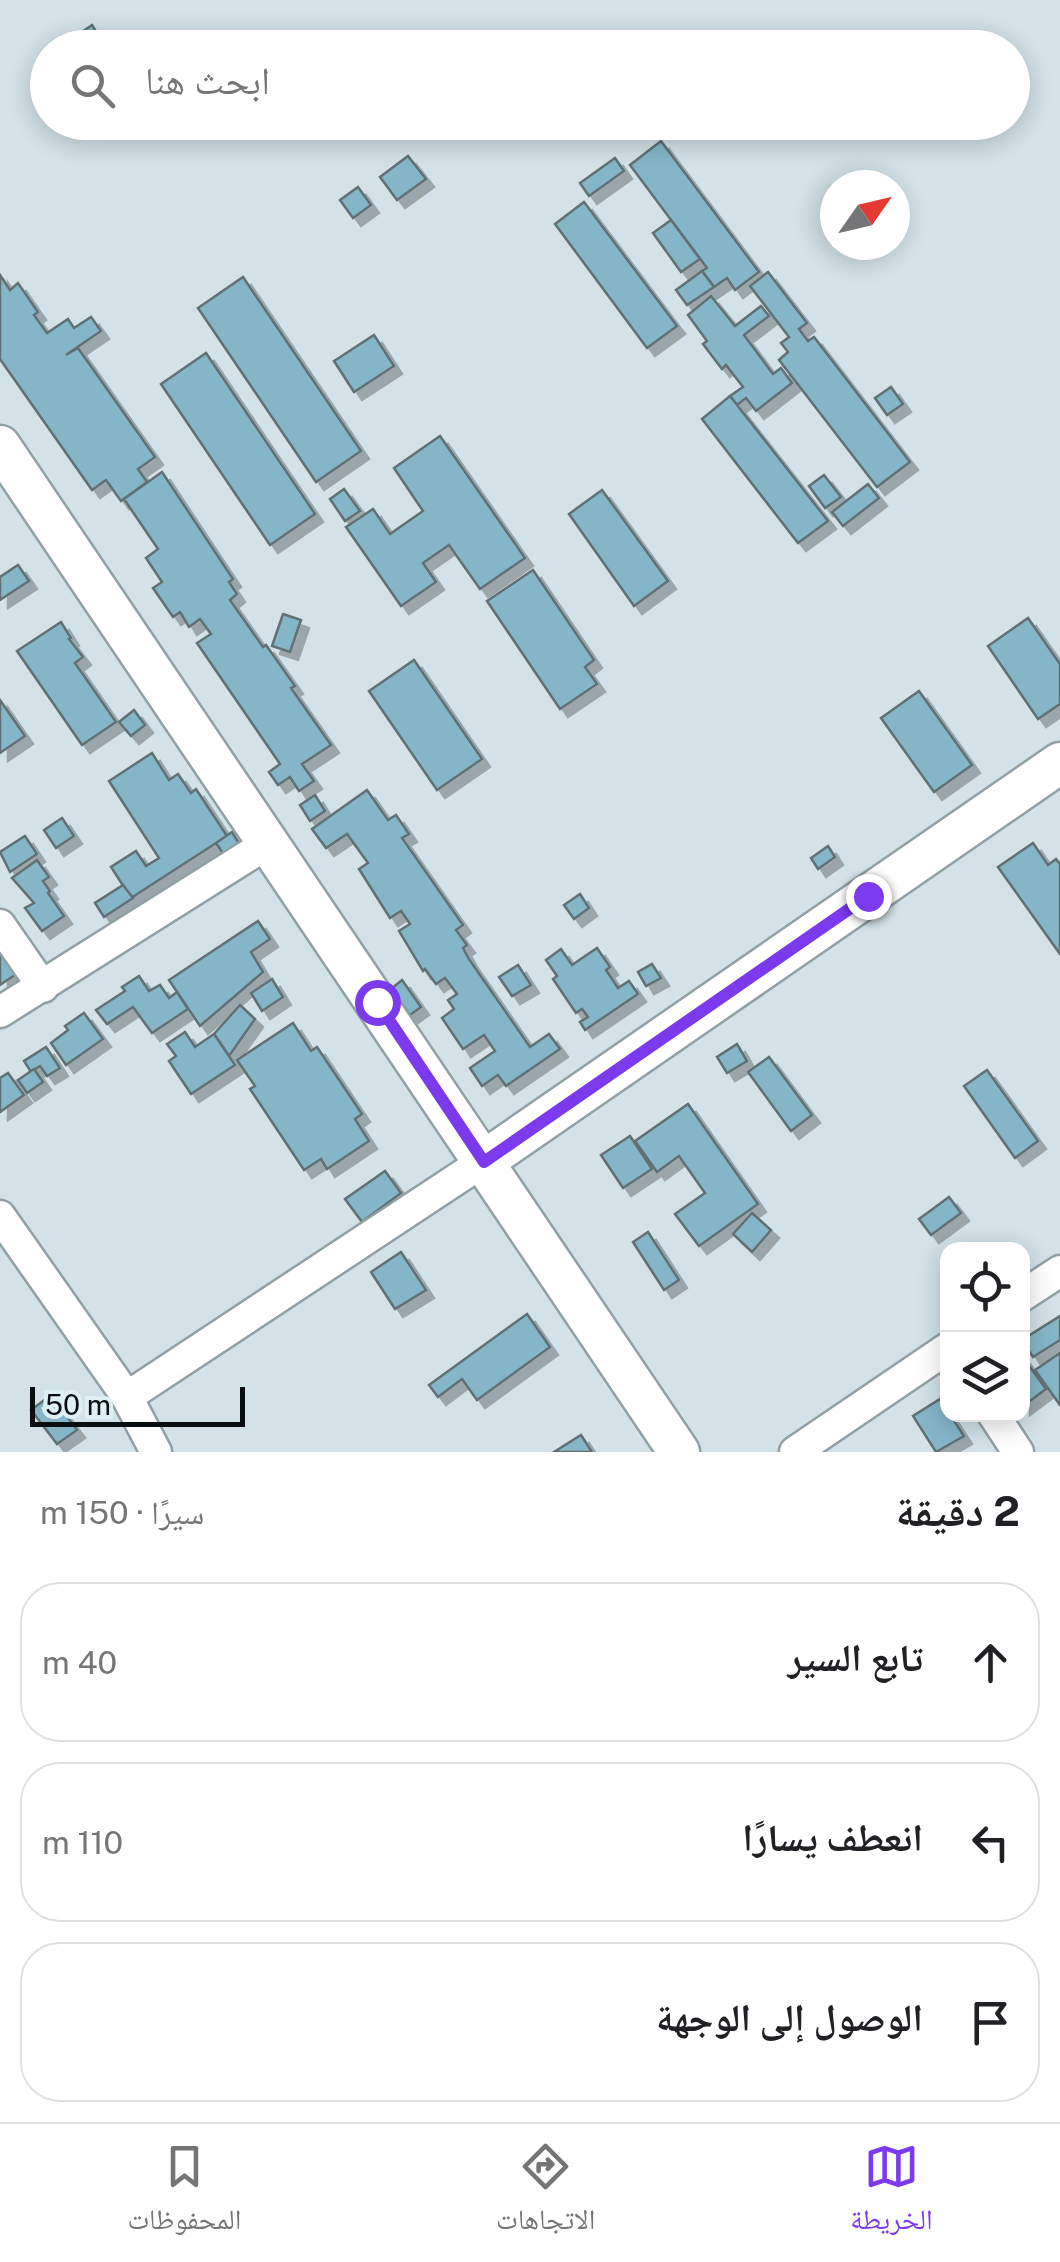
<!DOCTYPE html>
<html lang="ar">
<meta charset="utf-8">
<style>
:root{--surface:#fff;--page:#f6f6f6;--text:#202124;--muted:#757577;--line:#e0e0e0;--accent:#7c3aed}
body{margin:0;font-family:"Public Sans","Noto Naskh Arabic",sans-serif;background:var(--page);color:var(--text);direction:rtl}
.controls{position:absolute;right:30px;bottom:30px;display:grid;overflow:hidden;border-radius:20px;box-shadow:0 5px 25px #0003}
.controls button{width:90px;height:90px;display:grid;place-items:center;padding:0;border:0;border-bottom:2px solid var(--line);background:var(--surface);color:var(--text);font:50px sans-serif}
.compass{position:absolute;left:820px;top:170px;width:90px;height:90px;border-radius:50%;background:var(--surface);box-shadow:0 5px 25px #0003;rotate:56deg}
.scale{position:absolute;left:30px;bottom:25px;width:215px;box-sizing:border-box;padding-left:10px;border:5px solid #090e10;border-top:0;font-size:28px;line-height:35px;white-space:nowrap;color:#090e10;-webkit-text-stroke:8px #dff0f5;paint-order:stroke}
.stop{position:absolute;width:30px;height:30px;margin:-22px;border:8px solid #7c3aed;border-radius:50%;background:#fff}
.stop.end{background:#7c3aed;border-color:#fff;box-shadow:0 2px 10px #0008}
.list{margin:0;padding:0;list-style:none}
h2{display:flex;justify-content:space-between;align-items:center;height:130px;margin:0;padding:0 40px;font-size:42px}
h2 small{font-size:32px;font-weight:400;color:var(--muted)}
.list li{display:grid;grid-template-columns:65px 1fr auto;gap:30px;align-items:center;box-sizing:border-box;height:160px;margin:0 20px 20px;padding:0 20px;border:2px solid var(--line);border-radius:40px}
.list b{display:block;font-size:38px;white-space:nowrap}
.list em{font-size:32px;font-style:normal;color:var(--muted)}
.icon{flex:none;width:55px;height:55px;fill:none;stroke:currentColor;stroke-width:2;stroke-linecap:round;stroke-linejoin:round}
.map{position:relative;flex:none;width:1060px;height:1452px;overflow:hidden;direction:ltr}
.search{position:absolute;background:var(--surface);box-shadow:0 5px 25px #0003;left:30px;right:30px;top:30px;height:110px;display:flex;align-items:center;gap:25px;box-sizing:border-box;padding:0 35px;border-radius:55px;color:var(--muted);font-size:38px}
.sheet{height:670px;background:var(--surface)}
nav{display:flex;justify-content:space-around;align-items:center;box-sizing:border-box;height:140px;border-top:2px solid var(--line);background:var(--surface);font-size:28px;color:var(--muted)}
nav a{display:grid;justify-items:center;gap:5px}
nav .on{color:var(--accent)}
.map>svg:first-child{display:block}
.building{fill:#85b6c7;stroke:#617075;stroke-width:2.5;filter:url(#shadow)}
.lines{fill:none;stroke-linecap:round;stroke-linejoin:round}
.street-casing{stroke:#91a0a5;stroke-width:35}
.secondary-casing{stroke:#91a0a5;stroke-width:45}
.street{stroke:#fff;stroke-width:30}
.secondary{stroke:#fff;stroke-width:40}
.route{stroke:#7c3aed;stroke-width:12}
</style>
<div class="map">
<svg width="1060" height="1452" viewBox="0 0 1060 1452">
<defs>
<filter id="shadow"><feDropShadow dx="8" dy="8" stdDeviation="0" flood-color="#0004"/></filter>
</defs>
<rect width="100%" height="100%" fill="#d2e2e8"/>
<g class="building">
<path d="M 92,25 L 100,38 L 84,48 L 76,36 Z"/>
<path d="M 661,141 L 759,272 L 735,290 L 727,278 L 714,287 L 702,271 L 707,268 L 630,165 Z"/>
<path d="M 408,156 L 426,179 L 397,200 L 380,177 Z"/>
<path d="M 615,158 L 624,171 L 589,196 L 580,183 Z"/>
<path d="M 358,187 L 371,205 L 353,218 L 340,200 Z"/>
<path d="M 584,202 L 677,326 L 647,348 L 555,224 Z"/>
<path d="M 671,220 L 700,259 L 681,272 L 653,233 Z"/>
<path d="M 702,271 L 714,287 L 687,305 L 676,290 Z"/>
<path d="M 768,272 L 807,323 L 799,329 L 808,341 L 814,337 L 910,462 L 877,487 L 779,360 L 788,352 L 781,343 L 789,337 L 750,286 Z"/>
<path d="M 0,275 L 10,290 L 18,283 L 38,312 L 34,315 L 47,333 L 68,319 L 74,328 L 91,317 L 101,331 L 66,355 L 78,348 L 155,457 L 138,469 L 147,482 L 121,501 L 106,480 L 92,490 L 0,359 Z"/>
<path d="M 243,277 L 361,451 L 316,482 L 198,308 Z"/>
<path d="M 711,296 L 735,326 L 761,306 L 769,316 L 744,335 L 773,374 L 781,368 L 792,383 L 756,411 L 746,398 L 737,405 L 730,396 L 743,387 L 726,365 L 722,369 L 703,344 L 707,341 L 688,315 Z"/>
<path d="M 374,335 L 394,366 L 354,392 L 334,361 Z"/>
<path d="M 206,353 L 315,514 L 270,545 L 161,384 Z"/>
<path d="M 891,387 L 903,404 L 887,415 L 875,398 Z"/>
<path d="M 730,396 L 828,521 L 798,543 L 702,419 Z"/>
<path d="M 440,436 L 525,558 L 480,589 L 449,545 L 423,563 L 436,582 L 401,606 L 346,527 L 373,509 L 390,534 L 423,511 L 394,468 Z"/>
<path d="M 162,472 L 233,579 L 229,582 L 237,594 L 230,600 L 263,647 L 266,645 L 295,686 L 291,688 L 331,745 L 302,764 L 314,781 L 299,791 L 290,777 L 278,785 L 269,772 L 280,764 L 197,643 L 211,634 L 200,619 L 189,627 L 180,612 L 173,617 L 153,588 L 162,582 L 146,558 L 158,549 L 124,499 Z"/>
<path d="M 824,475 L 841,497 L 825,508 L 809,486 Z"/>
<path d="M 868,484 L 879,498 L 843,526 L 832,512 Z"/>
<path d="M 344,489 L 360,511 L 345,521 L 330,499 Z"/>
<path d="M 602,490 L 668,581 L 634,606 L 569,514 Z"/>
<path d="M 18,565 L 29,581 L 0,600 L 0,577 Z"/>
<path d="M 533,570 L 594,660 L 585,667 L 597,684 L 560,709 L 487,601 Z"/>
<path d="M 283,614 L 301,620 L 290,652 L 272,646 Z"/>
<path d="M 1028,618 L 1060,664 L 1060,704 L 1038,719 L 988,646 Z"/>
<path d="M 61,622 L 71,638 L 69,639 L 83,657 L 75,663 L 116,722 L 82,745 L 17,651 Z"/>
<path d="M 414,660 L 482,759 L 437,790 L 369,691 Z"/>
<path d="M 919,691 L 972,765 L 934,792 L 881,718 Z"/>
<path d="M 0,700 L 25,736 L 0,753 Z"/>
<path d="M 134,710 L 145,725 L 131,736 L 119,722 Z"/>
<path d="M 152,753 L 169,780 L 178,774 L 191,793 L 196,789 L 227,836 L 131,898 L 111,867 L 136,851 L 146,866 L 159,858 L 109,781 Z"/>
<path d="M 367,790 L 388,820 L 396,815 L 409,834 L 402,838 L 463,925 L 456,930 L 467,945 L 463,948 L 469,959 L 530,1047 L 549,1034 L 560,1049 L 506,1086 L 498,1075 L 482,1086 L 470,1068 L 495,1051 L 484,1035 L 463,1049 L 442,1018 L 454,1009 L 448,1000 L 457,994 L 445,978 L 436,984 L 425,969 L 423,971 L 399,931 L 410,924 L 401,911 L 390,918 L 359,869 L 368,863 L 347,834 L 326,848 L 312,829 Z"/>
<path d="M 315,795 L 325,811 L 310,821 L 300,805 Z"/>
<path d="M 62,818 L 74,836 L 56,848 L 44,830 Z"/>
<path d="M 232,832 L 241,847 L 226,858 L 216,843 Z"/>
<path d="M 25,836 L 37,854 L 10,872 L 0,852 Z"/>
<path d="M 1033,843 L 1048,865 L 1056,859 L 1060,864 L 1060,954 L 998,867 Z"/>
<path d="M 828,846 L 835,857 L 818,869 L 811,858 Z"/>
<path d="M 37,860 L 49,877 L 43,881 L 50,891 L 48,893 L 64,916 L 42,931 L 25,908 L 34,903 L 12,878 Z"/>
<path d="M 123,885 L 133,898 L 104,917 L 95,903 Z"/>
<path d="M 580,894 L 589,908 L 574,919 L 564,905 Z"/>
<path d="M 258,921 L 270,939 L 251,952 L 263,972 L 200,1026 L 169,980 Z"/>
<path d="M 0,947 L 18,973 L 0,985 Z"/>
<path d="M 597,948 L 610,967 L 606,970 L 618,988 L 629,981 L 638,994 L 585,1030 L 580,1022 L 588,1017 L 582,1009 L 576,1013 L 553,979 L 557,976 L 546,960 L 561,949 L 572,965 Z"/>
<path d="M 652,964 L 661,978 L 646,986 L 638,972 Z"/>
<path d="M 518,965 L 531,985 L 512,996 L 499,977 Z"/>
<path d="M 139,976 L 149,991 L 160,985 L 169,998 L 177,992 L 188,1009 L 152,1033 L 133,1007 L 107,1024 L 96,1010 L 125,991 L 122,987 Z"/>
<path d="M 272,979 L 283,997 L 262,1011 L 251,993 Z"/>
<path d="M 402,980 L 421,1007 L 410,1015 L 391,989 Z"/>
<path d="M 240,1005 L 255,1019 L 229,1056 L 214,1034 Z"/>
<path d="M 84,1013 L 103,1039 L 66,1065 L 51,1043 L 68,1030 L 65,1026 Z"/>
<path d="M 293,1023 L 311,1051 L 317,1047 L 362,1114 L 355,1119 L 369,1141 L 327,1169 L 321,1159 L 304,1170 L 250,1089 L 255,1086 L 237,1060 Z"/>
<path d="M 185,1032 L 195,1047 L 214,1034 L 235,1065 L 191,1094 L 169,1061 L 176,1056 L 167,1044 Z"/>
<path d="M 737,1044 L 747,1061 L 727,1073 L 717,1057 Z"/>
<path d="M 46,1047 L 60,1068 L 47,1076 L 40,1066 L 31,1072 L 24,1061 Z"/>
<path d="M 769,1057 L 812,1115 L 791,1131 L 748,1072 Z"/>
<path d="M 34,1069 L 43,1082 L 27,1093 L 18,1080 Z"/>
<path d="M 987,1070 L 1038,1141 L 1015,1158 L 964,1086 Z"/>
<path d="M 8,1073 L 24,1095 L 0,1112 L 0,1078 Z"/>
<path d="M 688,1104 L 758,1204 L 699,1246 L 675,1214 L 705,1193 L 679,1156 L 657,1172 L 635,1141 Z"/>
<path d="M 630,1136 L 652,1169 L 623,1188 L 601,1155 Z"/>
<path d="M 385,1171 L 401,1193 L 362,1222 L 345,1199 Z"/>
<path d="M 949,1197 L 961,1213 L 931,1235 L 919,1219 Z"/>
<path d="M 752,1213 L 771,1230 L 752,1252 L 733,1234 Z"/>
<path d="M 648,1232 L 679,1280 L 664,1290 L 633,1242 Z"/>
<path d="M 401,1252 L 426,1290 L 395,1309 L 371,1272 Z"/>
<path d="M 527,1314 L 550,1347 L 477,1400 L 462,1379 L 438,1397 L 429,1385 Z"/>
<path d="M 1060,1316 L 1060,1340 L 1033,1357 L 1022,1340 Z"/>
<path d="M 1060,1353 L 1060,1405 L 1035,1370 Z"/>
<path d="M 1022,1356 L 1046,1389 L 1022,1407 Z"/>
<path d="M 51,1395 L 77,1430 L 57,1444 L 31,1410 Z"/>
<path d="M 940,1399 L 964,1436 L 936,1452 L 913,1416 Z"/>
<path d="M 581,1435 L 592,1452 L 554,1452 Z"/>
</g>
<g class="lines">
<defs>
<g id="street">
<path d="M 0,925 L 43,987"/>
<path d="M 0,1012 L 270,842"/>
<path d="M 0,1216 L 127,1397 L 156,1452"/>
<path d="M 1022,1296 L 1060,1271"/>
<path d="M 127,1397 L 484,1161"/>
<path d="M 993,1414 L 1018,1452"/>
<path d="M 795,1452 L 948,1348"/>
</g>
<g id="secondary">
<path d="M 0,446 L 679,1452"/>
<path d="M 484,1161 L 1060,763"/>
</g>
</defs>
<use href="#street" class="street-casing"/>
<use href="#secondary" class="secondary-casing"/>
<use href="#street" class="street"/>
<use href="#secondary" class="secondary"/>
</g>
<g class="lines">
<path class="route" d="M 377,1002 L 484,1162 L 868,896"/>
</g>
</svg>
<div class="controls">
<button><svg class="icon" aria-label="locate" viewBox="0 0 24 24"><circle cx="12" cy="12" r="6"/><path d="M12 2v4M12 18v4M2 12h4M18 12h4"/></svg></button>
<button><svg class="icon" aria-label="layers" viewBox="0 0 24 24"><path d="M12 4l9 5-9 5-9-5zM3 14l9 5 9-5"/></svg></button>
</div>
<svg class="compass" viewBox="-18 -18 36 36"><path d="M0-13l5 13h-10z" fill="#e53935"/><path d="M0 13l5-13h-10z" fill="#757577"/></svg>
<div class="scale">50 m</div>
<div class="stop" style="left:377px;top:1002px"></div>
<div class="stop end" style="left:868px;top:896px"></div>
<div class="search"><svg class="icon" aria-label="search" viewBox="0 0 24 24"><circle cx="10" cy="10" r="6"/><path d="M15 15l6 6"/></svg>ابحث هنا</div>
</div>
<section class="sheet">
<h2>2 دقيقة<small>سيرًا · 150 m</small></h2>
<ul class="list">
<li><svg class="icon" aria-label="ahead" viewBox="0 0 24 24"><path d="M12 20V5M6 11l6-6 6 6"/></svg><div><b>تابع السير</b></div><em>40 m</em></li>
<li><svg class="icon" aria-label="left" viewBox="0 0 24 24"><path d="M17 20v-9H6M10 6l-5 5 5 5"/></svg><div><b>انعطف يسارًا</b></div><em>110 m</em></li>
<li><svg class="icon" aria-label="arrive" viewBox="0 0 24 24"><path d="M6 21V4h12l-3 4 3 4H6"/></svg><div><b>الوصول إلى الوجهة</b></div></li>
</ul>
</section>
<nav>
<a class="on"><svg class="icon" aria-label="map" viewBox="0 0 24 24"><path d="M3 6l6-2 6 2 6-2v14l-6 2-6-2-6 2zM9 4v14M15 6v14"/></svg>الخريطة</a>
<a><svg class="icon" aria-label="directions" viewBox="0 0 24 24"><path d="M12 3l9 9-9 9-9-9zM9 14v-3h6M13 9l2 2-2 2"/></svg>الاتجاهات</a>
<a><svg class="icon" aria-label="saved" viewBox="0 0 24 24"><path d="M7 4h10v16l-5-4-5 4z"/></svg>المحفوظات</a>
</nav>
